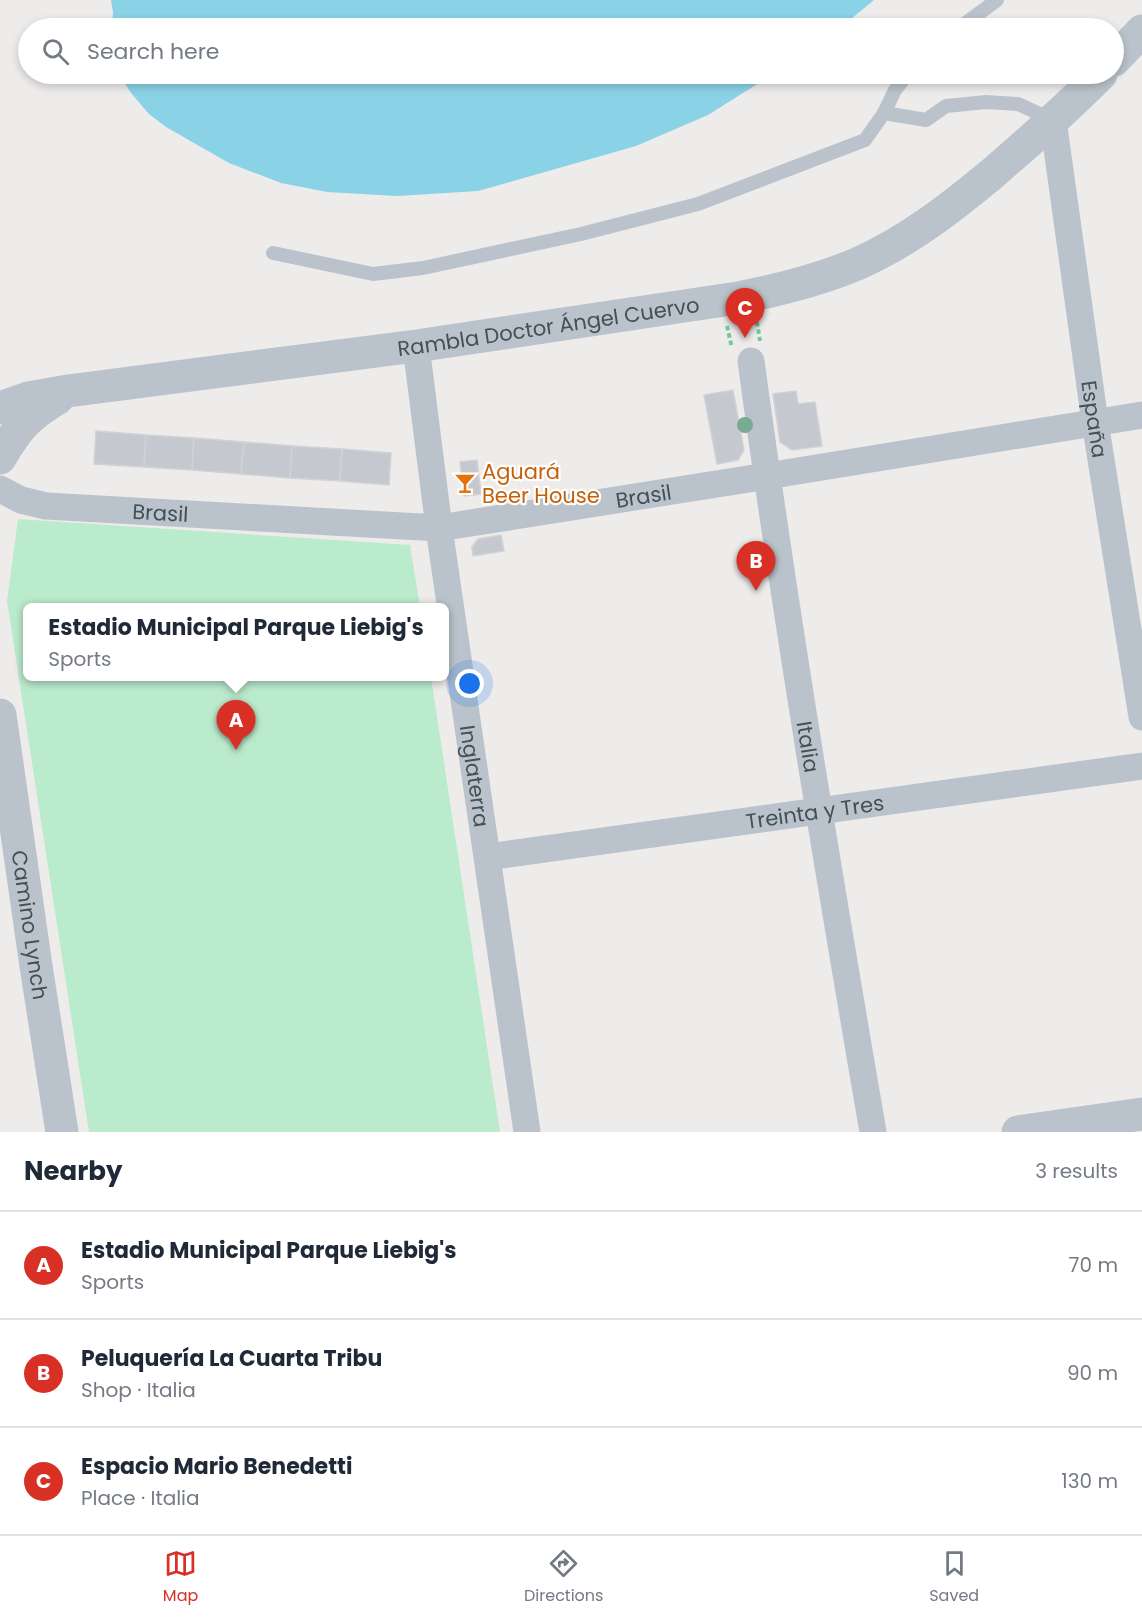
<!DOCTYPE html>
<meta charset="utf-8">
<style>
:root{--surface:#fff;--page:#f2f2f3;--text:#1f2937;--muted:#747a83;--line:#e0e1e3;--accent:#d93025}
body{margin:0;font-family:Poppins,sans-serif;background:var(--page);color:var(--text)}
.you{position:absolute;left:470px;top:684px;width:21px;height:21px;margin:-15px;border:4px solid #fff;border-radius:50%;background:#1a73e8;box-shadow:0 0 0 9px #1a73e833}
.badge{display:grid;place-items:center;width:39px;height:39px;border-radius:50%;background:var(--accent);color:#fff;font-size:20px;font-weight:700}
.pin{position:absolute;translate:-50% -50px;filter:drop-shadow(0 2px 3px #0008)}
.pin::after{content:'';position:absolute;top:32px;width:21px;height:18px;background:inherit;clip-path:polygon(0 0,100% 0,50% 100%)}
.popup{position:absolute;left:23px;top:603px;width:426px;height:78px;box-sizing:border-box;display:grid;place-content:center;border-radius:9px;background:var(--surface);filter:drop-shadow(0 2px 4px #0005);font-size:20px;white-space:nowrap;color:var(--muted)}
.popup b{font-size:22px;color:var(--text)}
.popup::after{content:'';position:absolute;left:50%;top:100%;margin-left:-12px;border:12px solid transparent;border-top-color:var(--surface)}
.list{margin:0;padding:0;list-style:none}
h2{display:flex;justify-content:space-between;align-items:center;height:78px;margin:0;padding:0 24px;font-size:26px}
h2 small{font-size:20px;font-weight:400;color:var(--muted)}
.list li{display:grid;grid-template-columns:39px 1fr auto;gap:18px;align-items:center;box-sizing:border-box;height:108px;padding:0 24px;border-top:2px solid var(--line)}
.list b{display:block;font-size:22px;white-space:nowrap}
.list p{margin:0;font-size:20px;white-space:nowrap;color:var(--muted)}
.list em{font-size:20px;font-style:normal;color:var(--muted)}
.icon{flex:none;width:33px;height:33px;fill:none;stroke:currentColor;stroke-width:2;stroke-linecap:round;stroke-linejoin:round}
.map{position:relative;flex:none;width:1142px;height:1132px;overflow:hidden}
.search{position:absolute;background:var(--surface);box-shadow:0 3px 9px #0003;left:18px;right:18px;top:18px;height:66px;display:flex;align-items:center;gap:15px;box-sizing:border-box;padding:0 21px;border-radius:33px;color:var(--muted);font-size:22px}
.sheet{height:402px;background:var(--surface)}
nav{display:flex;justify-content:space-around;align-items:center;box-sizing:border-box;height:84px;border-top:2px solid var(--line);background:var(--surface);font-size:16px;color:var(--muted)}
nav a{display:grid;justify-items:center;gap:3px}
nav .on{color:var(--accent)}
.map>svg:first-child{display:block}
.green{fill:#bbebcd}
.water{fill:#8ad3e6}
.building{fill:#c5c8ce;stroke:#d0d2d7;stroke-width:1.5}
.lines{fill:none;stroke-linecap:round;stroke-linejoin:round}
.path{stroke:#75c79e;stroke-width:4;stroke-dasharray:4.5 3;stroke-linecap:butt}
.service{stroke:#bac3cb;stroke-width:14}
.minor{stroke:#bac3cb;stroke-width:27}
.tertiary{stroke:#bac3cb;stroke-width:33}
.tree{fill:#7aaa91}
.labels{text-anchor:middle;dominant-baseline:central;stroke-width:4.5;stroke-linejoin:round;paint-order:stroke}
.street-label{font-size:21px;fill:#454f58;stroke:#fff}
.food-label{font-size:21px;fill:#c56008;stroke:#fff;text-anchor:start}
</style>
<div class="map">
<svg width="1142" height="1132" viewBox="0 0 1142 1132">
<rect width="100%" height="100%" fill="#eeebeb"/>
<path class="green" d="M 18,519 L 410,545 L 420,607 L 28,608 L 28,676 L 431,677 L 500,1132 L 89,1132 L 7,601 Z"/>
<g class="water">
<path d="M 111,0 L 874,0 L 840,28 L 112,28 L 113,12 Z"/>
<path d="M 119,74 L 773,74 L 708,115 L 636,146 L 478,191 L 397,196 L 327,192 L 281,183 L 229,163 L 166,127 L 149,114 L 131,93 Z"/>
</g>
<g class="building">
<path d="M 733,390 L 744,450 L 738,460 L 717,464 L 704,395 Z"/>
<path d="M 796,391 L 798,404 L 815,402 L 822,446 L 792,450 L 780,442 L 773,394 Z"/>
<path d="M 96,431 L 146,435 L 144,467 L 94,464 Z"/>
<path d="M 146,435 L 194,438 L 192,470 L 144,467 Z"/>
<path d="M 194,438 L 244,442 L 241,474 L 192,470 Z"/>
<path d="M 244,442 L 292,446 L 290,478 L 241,474 Z"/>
<path d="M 292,446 L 342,449 L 340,481 L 290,478 Z"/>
<path d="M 342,449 L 391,453 L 389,485 L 340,481 Z"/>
<path d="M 477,460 L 481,494 L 464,496 L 460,462 Z"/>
<path d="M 501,535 L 504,551 L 473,556 L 472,547 L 478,539 Z"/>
</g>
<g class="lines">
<g class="path">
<path d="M 757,322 L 760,341"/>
<path d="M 727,326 L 732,348"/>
</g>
<g class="service">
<path d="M 959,28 L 997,0"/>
<path d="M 884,113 L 926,120 L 946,106 L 986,102 L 1018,104 L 1051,119"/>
<path d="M 273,253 L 373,274 L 423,268 L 581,234 L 698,204 L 865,140 L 884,113 L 895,90 L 908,74"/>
</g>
<g class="minor">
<path id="s1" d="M 1053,120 L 1095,422 L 1142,717"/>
<path id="s2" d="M 416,346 L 439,528 L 527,1132"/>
<path id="s3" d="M 751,361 C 786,619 829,876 873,1132"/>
<path id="s4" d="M 0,489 L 21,500 L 46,506 L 439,528 L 767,476 L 1142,415"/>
<path id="s5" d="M 488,857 L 1142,766"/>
</g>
<g class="tertiary">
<path d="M 1114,60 L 1142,31"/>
<path id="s6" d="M 0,408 L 28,398 L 68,391 L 416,346 L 738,298 C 779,290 819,280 857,264 C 907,242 951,208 993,173 C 1030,141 1067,108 1101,74"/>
<path d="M 0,458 C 18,427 28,416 58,398"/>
<path id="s7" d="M 0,715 L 36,966 L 62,1132"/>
<path d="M 1018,1132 L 1142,1114"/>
</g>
</g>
<circle class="tree" cx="745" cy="425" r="8"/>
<defs>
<symbol id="bar-bare" viewBox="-9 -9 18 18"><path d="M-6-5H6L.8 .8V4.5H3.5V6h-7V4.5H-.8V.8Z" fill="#e8710a" stroke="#fff" stroke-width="2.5" paint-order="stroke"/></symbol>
</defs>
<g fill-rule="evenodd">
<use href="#bar-bare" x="450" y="468" width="30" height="30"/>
</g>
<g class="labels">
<g class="street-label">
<text stroke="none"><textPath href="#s6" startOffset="555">Rambla Doctor Ángel Cuervo</textPath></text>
<text stroke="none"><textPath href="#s1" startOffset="302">España</textPath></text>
<text stroke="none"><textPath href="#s4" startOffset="650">Brasil</textPath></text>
<text stroke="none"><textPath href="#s4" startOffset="164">Brasil</textPath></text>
<text stroke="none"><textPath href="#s3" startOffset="390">Italia</textPath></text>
<text stroke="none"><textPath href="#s2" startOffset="434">Inglaterra</textPath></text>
<text stroke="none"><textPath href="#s5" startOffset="330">Treinta y Tres</textPath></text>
<text stroke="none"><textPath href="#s7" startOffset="212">Camino Lynch</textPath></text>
</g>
<g class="food-label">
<text x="482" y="471">Aguará<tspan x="482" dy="24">Beer House</tspan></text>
</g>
</g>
</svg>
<div class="you"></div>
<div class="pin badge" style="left:236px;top:750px">A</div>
<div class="popup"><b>Estadio Municipal Parque Liebig's</b>Sports</div>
<div class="pin badge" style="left:756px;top:591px">B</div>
<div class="pin badge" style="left:745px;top:338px">C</div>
<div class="search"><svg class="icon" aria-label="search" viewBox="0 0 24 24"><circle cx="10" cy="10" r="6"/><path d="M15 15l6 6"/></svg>Search here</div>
</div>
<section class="sheet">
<h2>Nearby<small>3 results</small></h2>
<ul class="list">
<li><span class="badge">A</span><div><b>Estadio Municipal Parque Liebig's</b><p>Sports</p></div><em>70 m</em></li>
<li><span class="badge">B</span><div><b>Peluquería La Cuarta Tribu</b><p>Shop · Italia</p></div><em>90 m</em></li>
<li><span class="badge">C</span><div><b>Espacio Mario Benedetti</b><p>Place · Italia</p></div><em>130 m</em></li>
</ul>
</section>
<nav>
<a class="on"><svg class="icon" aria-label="map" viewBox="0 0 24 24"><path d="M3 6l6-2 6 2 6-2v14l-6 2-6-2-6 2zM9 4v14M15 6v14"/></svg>Map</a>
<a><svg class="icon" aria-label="directions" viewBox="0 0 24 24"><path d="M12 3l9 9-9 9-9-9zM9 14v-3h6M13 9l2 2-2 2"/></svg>Directions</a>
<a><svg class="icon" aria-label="saved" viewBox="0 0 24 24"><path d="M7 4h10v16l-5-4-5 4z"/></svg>Saved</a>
</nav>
